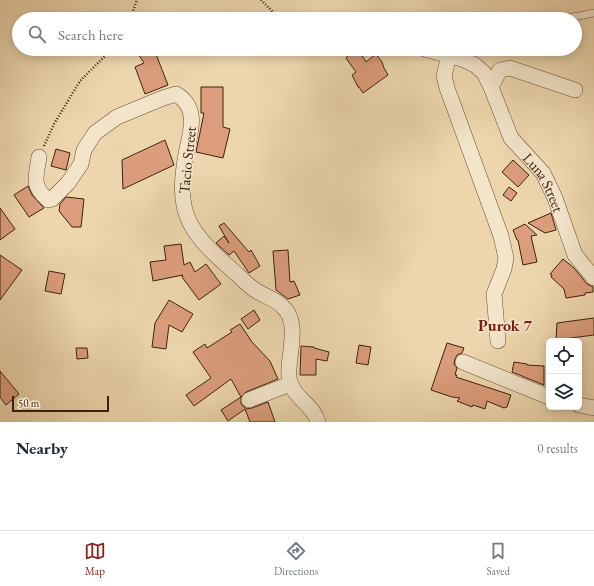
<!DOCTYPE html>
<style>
:root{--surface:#fff;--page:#f2f2f3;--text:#1f2937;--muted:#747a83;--line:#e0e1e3;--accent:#8f2418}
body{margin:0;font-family:"EB Garamond",serif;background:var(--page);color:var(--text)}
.controls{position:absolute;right:12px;bottom:12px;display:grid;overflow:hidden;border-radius:6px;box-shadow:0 2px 10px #0003}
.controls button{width:36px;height:36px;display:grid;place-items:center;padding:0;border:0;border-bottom:1px solid var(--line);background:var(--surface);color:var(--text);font:20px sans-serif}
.scale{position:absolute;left:12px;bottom:10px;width:97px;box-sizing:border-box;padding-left:4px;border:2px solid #3e220f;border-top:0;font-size:11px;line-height:14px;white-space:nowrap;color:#3e220f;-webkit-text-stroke:3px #f3e4ca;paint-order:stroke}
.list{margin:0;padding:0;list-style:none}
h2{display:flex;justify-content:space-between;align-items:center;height:52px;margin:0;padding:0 16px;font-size:17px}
h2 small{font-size:13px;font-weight:400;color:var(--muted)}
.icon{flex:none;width:22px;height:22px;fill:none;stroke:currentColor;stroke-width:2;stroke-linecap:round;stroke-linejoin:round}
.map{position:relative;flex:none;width:594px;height:422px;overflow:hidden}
.search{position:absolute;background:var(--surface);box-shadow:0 2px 10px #0003;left:12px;right:12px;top:12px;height:44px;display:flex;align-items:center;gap:10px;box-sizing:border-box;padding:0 14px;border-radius:22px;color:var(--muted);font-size:15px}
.sheet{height:108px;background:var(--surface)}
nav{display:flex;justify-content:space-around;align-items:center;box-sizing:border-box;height:56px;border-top:1px solid var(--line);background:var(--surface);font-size:11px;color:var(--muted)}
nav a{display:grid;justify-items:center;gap:2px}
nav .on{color:var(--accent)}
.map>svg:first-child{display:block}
.building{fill:#db9d7b;stroke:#3e220f}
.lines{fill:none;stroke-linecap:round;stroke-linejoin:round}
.service-casing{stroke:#6a4f36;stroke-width:8}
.minor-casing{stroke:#6a4f36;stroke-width:16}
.path{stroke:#3e220f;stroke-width:2.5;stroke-dasharray:1 2;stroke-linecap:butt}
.service{stroke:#f3e4ca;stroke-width:7}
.minor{stroke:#f3e4ca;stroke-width:15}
.labels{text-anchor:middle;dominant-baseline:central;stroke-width:3.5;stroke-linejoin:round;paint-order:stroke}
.street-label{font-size:15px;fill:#3e220f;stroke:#f3e4ca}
.neighbourhood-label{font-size:16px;font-weight:bold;fill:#7a1f14;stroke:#f3e4ca}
</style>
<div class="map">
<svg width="594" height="422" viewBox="0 0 594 422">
<rect width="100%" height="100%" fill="#edd6ad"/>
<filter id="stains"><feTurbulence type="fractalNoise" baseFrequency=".005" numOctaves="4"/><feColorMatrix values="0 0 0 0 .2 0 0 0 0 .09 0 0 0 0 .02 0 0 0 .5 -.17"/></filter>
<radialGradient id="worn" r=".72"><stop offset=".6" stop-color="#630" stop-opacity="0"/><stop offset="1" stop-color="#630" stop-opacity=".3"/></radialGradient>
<g class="building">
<path d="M 135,49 L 154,49 L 168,85 L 145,94 L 135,67 L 144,63 Z"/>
<path d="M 344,49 L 358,49 L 366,62 L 376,54 L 382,62 L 384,68 L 388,75 L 363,93 L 359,87 L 358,87 L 352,75 L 356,72 L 346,58 L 348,56 Z"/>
<path d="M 201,87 L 223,87 L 223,127 L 230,129 L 223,158 L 196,152 L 204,113 L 201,113 Z"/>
<path d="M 165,140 L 174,165 L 123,189 L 122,160 Z"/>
<path d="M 56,149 L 70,153 L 66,170 L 51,166 Z"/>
<path d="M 513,160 L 529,175 L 518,187 L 502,172 Z"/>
<path d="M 28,186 L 32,195 L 44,208 L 29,217 L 14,195 Z"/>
<path d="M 509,187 L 517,193 L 511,201 L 503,195 Z"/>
<path d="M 66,197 L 84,199 L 81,227 L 72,227 L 59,211 L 60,204 Z"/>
<path d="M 0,208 L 15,229 L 0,240 Z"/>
<path d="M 551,213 L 556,230 L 545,233 L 528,223 Z"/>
<path d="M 224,223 L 249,252 L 251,250 L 260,266 L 249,273 L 234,251 L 229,255 L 216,243 L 224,236 L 229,243 L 219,226 Z"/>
<path d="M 525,224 L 537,235 L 531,236 L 537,262 L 523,265 L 518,240 L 517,240 L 513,230 Z"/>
<path d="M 181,244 L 184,265 L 190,262 L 195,272 L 206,264 L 221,284 L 199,300 L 182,277 L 183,275 L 153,281 L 150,262 L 166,260 L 164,246 Z"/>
<path d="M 288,250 L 290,282 L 294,281 L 300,295 L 288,299 L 276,290 L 273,251 Z"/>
<path d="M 0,255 L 22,270 L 0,300 Z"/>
<path d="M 563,259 L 574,268 L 587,284 L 593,287 L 593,292 L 585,293 L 585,295 L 566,298 L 564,289 L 551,277 L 552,275 L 550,274 Z"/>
<path d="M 49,271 L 65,274 L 61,294 L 45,291 Z"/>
<path d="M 169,300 L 193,314 L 182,332 L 169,325 L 166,349 L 152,347 L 155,323 Z"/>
<path d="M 254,310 L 260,320 L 248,329 L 241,319 Z"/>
<path d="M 594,318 L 594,335 L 556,340 L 557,323 Z"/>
<path d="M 240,324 L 252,342 L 270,361 L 278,379 L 246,392 L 241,397 L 231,379 L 194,406 L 186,395 L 211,378 L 193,352 L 205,344 L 207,348 L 232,332 L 230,330 Z"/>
<path d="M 447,343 L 464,348 L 462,353 L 457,355 L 455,359 L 454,364 L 457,368 L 455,375 L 457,375 L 456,377 L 511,395 L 507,407 L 504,408 L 487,401 L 485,409 L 473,405 L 472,407 L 457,401 L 460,398 L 452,397 L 431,390 Z"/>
<path d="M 359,345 L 371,347 L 368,365 L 356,363 Z"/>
<path d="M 301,346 L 314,347 L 314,348 L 329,352 L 327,361 L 316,359 L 316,375 L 300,375 Z"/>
<path d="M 76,348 L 87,348 L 88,358 L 77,359 Z"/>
<path d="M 514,362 L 527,364 L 527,365 L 544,366 L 544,385 L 512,372 Z"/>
<path d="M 0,371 L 19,394 L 6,405 L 0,397 Z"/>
<path d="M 241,397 L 241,404 L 244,407 L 247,409 L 252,408 L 268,402 L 275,422 L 250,422 L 245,409 L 228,421 L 221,410 Z"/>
</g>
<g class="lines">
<defs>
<path id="service" d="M 568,18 L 594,13"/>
<g id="minor">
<path id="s1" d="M 424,49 L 462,59 L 475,65 L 484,73 L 491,87 L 511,138 L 543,173 L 555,198 L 575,255 L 594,278"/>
<path d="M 449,55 L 444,76 L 447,88 L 501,236 L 506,258 L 504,269 L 494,294 L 498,341"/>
<path d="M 491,87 L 500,70 L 510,68 L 575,90"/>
<path d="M 39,157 C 36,178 31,185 48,200 L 52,199 L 68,183 L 81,164 L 84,150 L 95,133 L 117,117 L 163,98 L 176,94 C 200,108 190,133 186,154 C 182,177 179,202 190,223 C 201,244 221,260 239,276 C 244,281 249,286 255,290 C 264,296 276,299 283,307 C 301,323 287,356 289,377 C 291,397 314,405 318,422"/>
<path d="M 463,362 L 549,397"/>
<path d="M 249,400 L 290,384"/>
<path d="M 579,405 L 594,408"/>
</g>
</defs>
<use href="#service" class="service-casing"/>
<use href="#minor" class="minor-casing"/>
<g class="path">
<path d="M 261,0 L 280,19"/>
<path d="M 130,19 L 137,0"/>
<path d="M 44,146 L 54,124 L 80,81 L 112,49"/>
</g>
<use href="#service" class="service"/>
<use href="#minor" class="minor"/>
</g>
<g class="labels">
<g class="street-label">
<text transform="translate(187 160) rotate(-84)">Tacio Street</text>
<text stroke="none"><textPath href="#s1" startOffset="192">Luna Street</textPath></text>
</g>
<g class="neighbourhood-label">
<text x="505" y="325">Purok 7</text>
</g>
</g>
<rect width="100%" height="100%" filter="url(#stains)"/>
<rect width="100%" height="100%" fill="url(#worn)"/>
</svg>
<div class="controls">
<button><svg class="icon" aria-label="locate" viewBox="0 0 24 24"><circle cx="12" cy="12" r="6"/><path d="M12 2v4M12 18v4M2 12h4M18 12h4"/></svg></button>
<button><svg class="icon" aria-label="layers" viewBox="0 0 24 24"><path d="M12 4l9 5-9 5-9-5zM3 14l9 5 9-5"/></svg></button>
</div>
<div class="scale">50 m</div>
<div class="search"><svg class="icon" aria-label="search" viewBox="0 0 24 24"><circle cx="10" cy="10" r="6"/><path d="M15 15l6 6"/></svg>Search here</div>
</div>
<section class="sheet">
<h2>Nearby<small>0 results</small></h2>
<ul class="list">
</ul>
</section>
<nav>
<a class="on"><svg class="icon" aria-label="map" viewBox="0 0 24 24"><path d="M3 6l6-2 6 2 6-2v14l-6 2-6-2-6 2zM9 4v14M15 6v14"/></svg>Map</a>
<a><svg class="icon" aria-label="directions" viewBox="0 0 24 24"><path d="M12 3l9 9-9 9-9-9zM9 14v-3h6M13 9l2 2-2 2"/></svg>Directions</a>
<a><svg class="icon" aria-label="saved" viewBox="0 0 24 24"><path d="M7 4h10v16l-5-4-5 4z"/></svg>Saved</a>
</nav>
